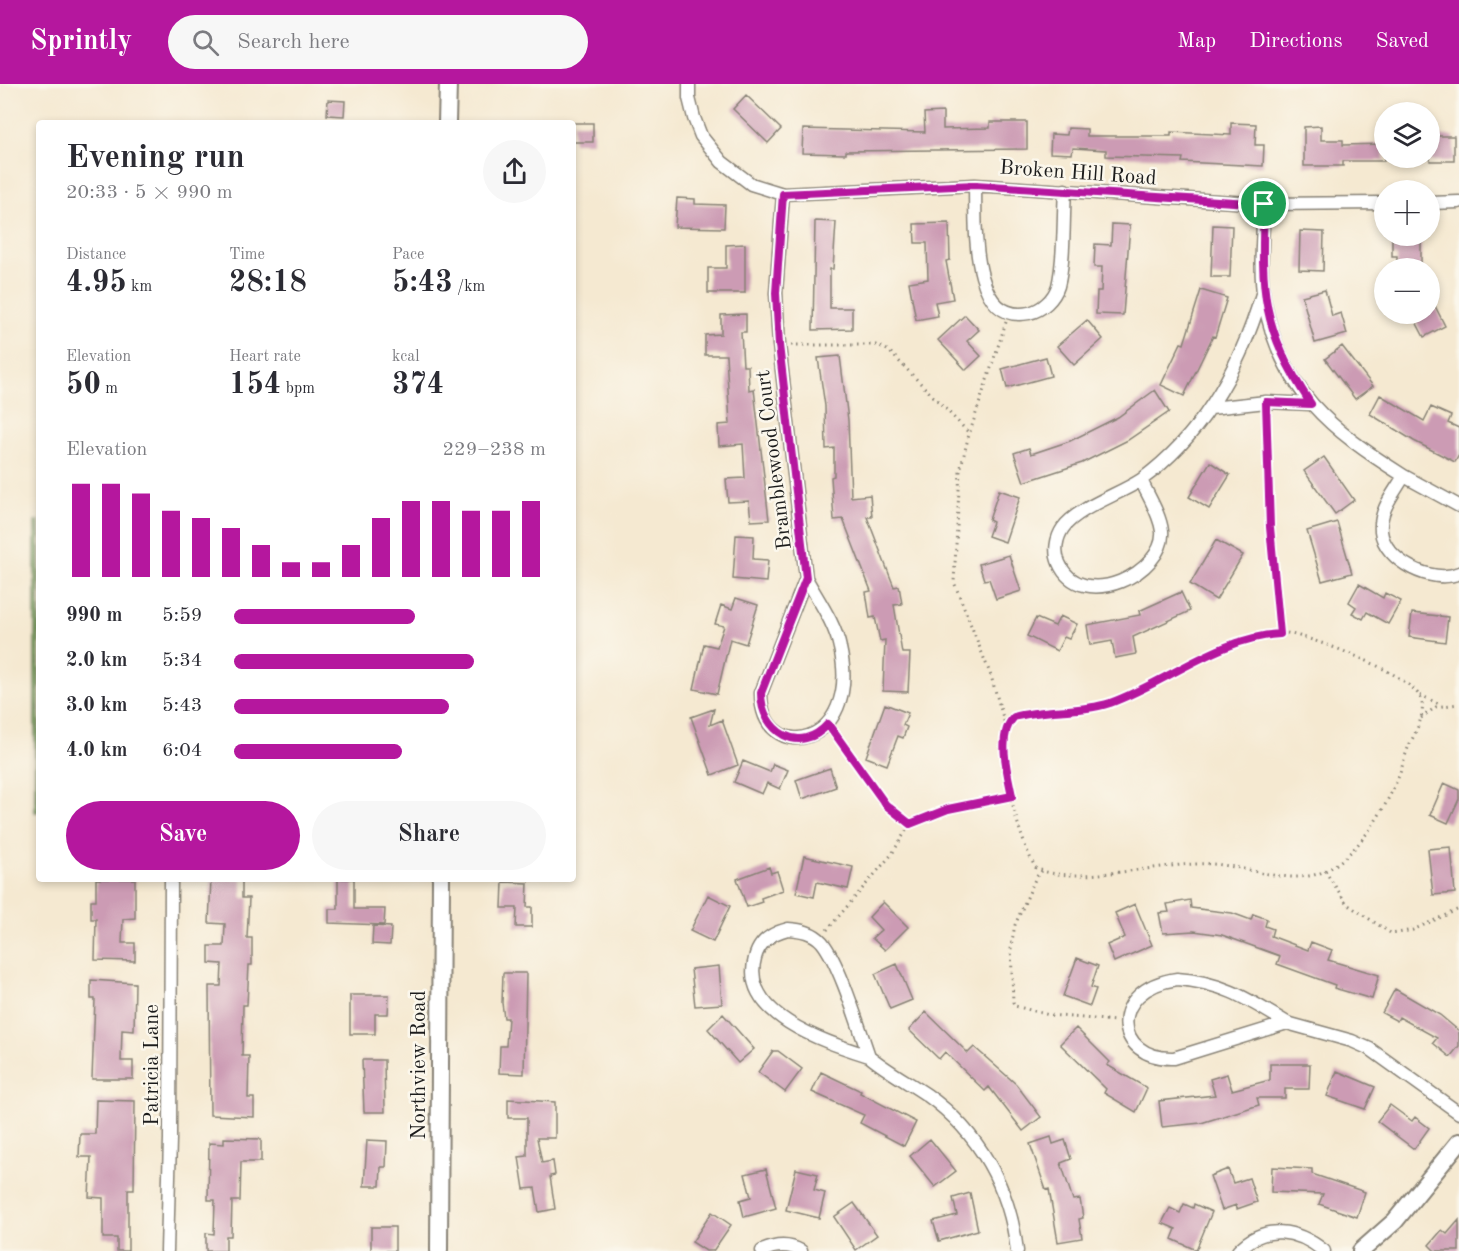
<!DOCTYPE html>
<html lang="en">
<head>
<meta charset="utf-8">
<style>
	:root { --surface:#fff; --page:#f7f7f7; --text:#2b2b33; --muted:#7c7c81; --accent:#b5179e }
	body { margin:0; font-family:"Old Standard TT",serif; background:var(--page); color:var(--text); height:100vh; display:flex; flex-direction:column; font-size:22px; white-space:nowrap }
	* { box-sizing:border-box; margin:0 }
	p { font-size:20px; color:var(--muted) }
	.icon { flex:none; width:33px; height:33px; fill:none; stroke:currentColor; stroke-width:2; stroke-linecap:round; stroke-linejoin:round }
	.map { position:relative; flex:1; overflow:hidden }
	.details { position:absolute; left:36px; top:36px; width:540px; height:762px; display:flex; flex-direction:column; background:var(--surface); border-radius:6px; box-shadow:0 3px 9px #0003 }
	.details>* { flex:none }
	.tools { position:absolute; left:1374px; top:18px; display:grid; gap:12px }
	.tools a { display:grid; place-items:center; width:66px; height:66px; border-radius:50%; background:var(--surface); box-shadow:0 3px 9px #0003; font-size:30px }
	.pin { position:absolute; display:grid; place-items:center; width:51px; height:51px; color:#fff; margin:-26px; border:3px solid #fff; border-radius:50%; box-shadow:0 2px 6px #0007 }
	.round { display:grid; place-items:center; flex:none; width:63px; height:63px; border-radius:32px; background:var(--page) }
	.summary { display:flex; align-items:center; justify-content:space-between; height:102px; padding:0 30px }
	h1 { font-size:33px; font-weight:800; line-height:45px }
	.stats { display:grid; grid-template-columns:repeat(3,1fr); gap:9px; height:102px; padding:6px 30px }
	.stats div { display:grid; align-content:center }
	.stats b { font-size:30px; font-weight:800 }
	.stats small { font-size:16px; font-weight:400 }
	.stats p { font-size:16px }
	.chart { height:168px; padding:12px 30px }
	.chart p { display:flex; justify-content:space-between }
	.chart svg { width:100%; height:108px; margin-top:6px; stroke:var(--accent); stroke-width:6 }
	.button { display:flex; gap:12px; margin-top:auto; padding:12px 30px }
	.button a { flex:1; height:69px; border-radius:36px; background:var(--accent); color:#fff; font-size:24px; font-weight:800; line-height:69px; text-align:center }
	.button a+a { background:var(--page); color:var(--text) }
	ul { padding:0 30px; list-style:none; font-size:20px }
	li { display:grid; grid-template-columns:96px 72px 1fr; align-items:center; height:45px }
	li i { height:15px; border-radius:8px; background:var(--accent) }
	header { display:flex; align-items:center; gap:36px; box-sizing:border-box; height:84px; padding:0 30px; background:var(--accent); color:#fff }
	header strong { font-size:28px }
	nav { display:flex; gap:33px; margin-inline-start:auto; font-size:21px }
	.search { width:420px; height:54px; background:var(--page); display:flex; align-items:center; gap:15px; box-sizing:border-box; padding:0 21px; border-radius:33px; color:var(--muted); font-size:22px }
	.map>svg:first-child { display:block }
	.forest { fill:#87b26a; stroke:#526743; stroke-width:1.5 }
	.building { fill:#cc9bb4 }
	.lines { fill:none; stroke-linecap:round; stroke-linejoin:round }
	.minor-casing { stroke:#888276; stroke-width:15 }
	.tertiary-casing { stroke:#888276; stroke-width:20 }
	.path { stroke:#888276; stroke-width:3; stroke-dasharray:1.5 4.5; stroke-linecap:butt }
	.minor { stroke:#fff; stroke-width:12 }
	.tertiary { stroke:#fff; stroke-width:16 }
	.route-casing { stroke:#fff; stroke-width:12 }
	.route { stroke:#b5179e; stroke-width:8 }
	.labels { text-anchor:middle; stroke-width:5; stroke-linejoin:round; paint-order:stroke }
	.street-label { font-size:21px; fill:#1c1c1c; stroke:#fbf7ec }
</style>
</head>
<body>
<header>
<strong>Sprintly</strong>
<div class="search"><svg class="icon" aria-label="search" viewBox="0 0 24 24"><circle cx="10" cy="10" r="6"/><path d="M15 15l6 6"/></svg>Search here</div>
<nav><a>Map</a><a>Directions</a><a>Saved</a></nav>
</header>
<div class="map">
<svg width="1459" height="1167" viewBox="0 0 1459 1167">
	<rect width="100%" height="100%" fill="#fbf7ec"/>
	<filter id="ink" filterUnits="userSpaceOnUse"><feTurbulence type="fractalNoise" baseFrequency=".0167" numOctaves="2"/><feDisplacementMap in="SourceGraphic" scale="12" xChannelSelector="R" yChannelSelector="G"/><feConvolveMatrix kernelMatrix="1 2 1 2 8 2 1 2 1" color-interpolation-filters="sRGB"/></filter>
	<filter id="wash" filterUnits="userSpaceOnUse"><feTurbulence type="fractalNoise" baseFrequency=".008" numOctaves="4" result="noise"/><feDisplacementMap in="SourceGraphic" scale="24" xChannelSelector="R" yChannelSelector="G"/><feGaussianBlur stdDeviation="1.35" result="paint"/><feColorMatrix in="noise" values="0 0 0 0 0 0 0 0 0 0 0 0 0 0 0 0 0 1.4 0 .05"/><feComposite in="paint" operator="in"/></filter>
	<g filter="url(#wash)">
		<rect width="100%" height="100%" fill="#f5e9d1"/>
		<path class="forest" d="M39,437V728H35V438Z"/>
		<g id="blocks">
			<path class="building" d="M746,11L781,45L768,59L733,25Z
				M328,16L345,17L344,32L327,31Z
				M943,28V45L990,44V38H1027V65L846,67V70L802,69L803,45L925,48L924,29Z
				M573,39H593V58H573Z
				M1231,39L1256,40L1255,61H1264L1263,82L1182,78L1183,74L1106,72V66L1073,64L1072,70L1050,69L1051,50L1067,51L1068,44L1087,45V52H1171V48L1231,51Z
				M1321,42V56H1343V61L1384,60V77H1343V82H1304V43Z
				M1430,52H1454V77H1430Z
				M677,114L695,115V120L725,121L724,144L675,143Z
				M815,137L836,138L833,185H830V224H852V245L813,246Z
				M949,139L950,176L946,177L953,215L935,218L938,232L916,236L909,198L928,195L927,159H915L914,140Z
				M1112,140L1130,141L1123,231L1096,230L1097,207H1101L1102,183H1094L1095,160L1111,161Z
				M1213,141L1232,142L1230,193H1211Z
				M1300,147L1324,148L1323,187L1299,186Z
				M1392,152H1421V184H1397V172H1392Z
				M745,160V209H708V184H726V161Z
				M1201,206L1227,214L1215,253L1213,252L1184,312L1161,301L1181,259L1184,260Z
				M1325,206L1332,232L1341,229L1347,250L1315,259L1302,212Z
				M1430,212L1445,242L1424,253L1412,230H1430Z
				M746,230V248H741L743,282H748L749,306L754,305L769,436L751,437L749,417L728,418L726,395L745,394L743,360L719,362L718,341L730,340L726,271H705V251L721,250V231Z
				M965,231L979,246L967,257L981,272L966,286L938,256Z
				M1087,236L1103,255L1074,281L1057,262Z
				M1342,262L1373,302L1355,315L1325,275Z
				M840,272L848,336L851,413L870,411L872,433H867L894,503L899,502L902,520L894,521L902,569H910L908,608L883,607L885,556L880,557L875,533L870,534L866,508L871,507L843,435L834,436L831,393L834,392V364L826,365L825,322L818,274Z
				M1046,273L1051,292L1007,304L1002,285Z
				M1155,306L1169,328L1128,356L1082,379L1024,398L1014,369L1029,364L1031,370L1070,357L1118,333Z
				M1380,311L1424,337L1431,323L1451,332L1448,339L1459,344V371L1455,378L1414,357L1370,330Z
				M1324,373L1354,416L1335,430L1304,387Z
				M1210,378L1230,391L1209,425L1189,413Z
				M999,406L1020,413L1005,458L988,452L993,438L989,436Z
				M1337,438L1352,489L1322,497L1307,447Z
				M736,451L754,452L753,475L768,476L766,498L733,495Z
				M1216,456L1243,471L1216,516L1190,500Z
				M1009,471L1021,507L996,515L989,495L984,496L979,480Z
				M1359,500L1383,514L1385,509L1401,517L1388,540L1367,528L1363,535L1352,529L1356,523L1349,518Z
				M1181,508L1190,527L1133,553L1136,570L1115,574L1112,557L1090,561L1087,541L1140,531L1139,527Z
				M736,514L758,521L746,560L730,555L717,610L694,605L704,560L717,563L724,542L715,540L721,521L732,525Z
				M1412,529L1448,533L1445,558L1409,553Z
				M1060,532L1077,540L1069,555L1064,553L1057,567L1027,552L1036,534L1055,542Z
				M885,620L908,629L903,641L907,643L903,654L898,652L887,681L866,673Z
				M714,625L710,641L722,636L738,681L712,691L691,633Z
				M743,677L770,688L773,680L788,686L780,705L767,699L762,710L734,698Z
				M830,684L836,703L802,715L796,696Z
				M1444,699L1459,706V715L1448,739L1430,731Z
				M1451,763L1455,809L1433,811L1428,765Z
				M804,772L853,783L848,805L817,798L814,813L796,809Z
				M769,783L771,789L777,787L783,806L761,814L762,818L747,823L737,795Z
				M96,795H135V834L123,835L122,859H135V877L95,876L96,835H91V816H96Z
				M211,795H242V814H249L247,854H252V881H249L247,921H243L242,972H249L248,1014H254V1033L210,1031L209,902H221L222,880L209,879V862H224L225,840L209,839Z
				M338,795H354V825H385L384,841L329,839V825H338Z
				M503,798L528,799L527,823H532V843H516L517,824H502Z
				M708,811L730,822L713,858L690,847Z
				M1190,816L1191,824L1232,829L1251,836L1253,830L1267,835L1265,842L1273,845L1271,852L1308,866L1311,858L1332,866L1328,876L1379,891L1372,915L1334,904L1335,901L1277,880L1280,872L1222,851L1194,847L1163,849L1159,829L1169,828L1167,820Z
				M883,818L908,843L885,866L872,854L881,846L869,833Z
				M1135,820L1152,861L1114,878L1107,861L1125,853L1115,829Z
				M373,842L391,843L390,861L372,860Z
				M1077,874L1098,882L1091,903L1096,905L1090,922L1063,912Z
				M897,880L912,916L890,925L875,890Z
				M719,882L722,920L695,922L691,885Z
				M503,889H526L524,990L499,989L500,962H506L508,934H504L502,919Z
				M91,896L135,899L134,947L122,946L121,977H133V995H92L95,915H91Z
				M1395,905L1440,931L1459,947V962L1450,973L1433,959L1437,954L1399,933L1397,937L1382,929Z
				M350,911H389L388,930H375V950H350Z
				M926,928L968,969L974,963L1016,1000L1041,1033L1023,1047L989,1003L985,1007L945,968L939,975L909,946Z
				M723,930L754,965L738,979L708,945Z
				M1076,944L1110,978L1107,981L1147,1004L1136,1028L1104,1009L1106,1005L1060,960Z
				M773,967H778L802,985L785,1008L758,988Z
				M362,976H384L385,1028H364Z
				M1270,980H1310L1309,1005H1285V1014H1257L1259,1021L1201,1039L1162,1043L1159,1017L1215,1011L1210,995L1227,990L1232,1006L1270,996Z
				M1337,987L1375,1003L1365,1025L1327,1012Z
				M821,988L861,1007L860,1009L916,1038L904,1062L860,1039L864,1031L812,1008Z
				M508,1015L555,1018V1054H537L542,1079L553,1077L555,1091L550,1092L555,1125L539,1128L535,1104L524,1105L519,1073L527,1072V1034H508Z
				M96,1016L135,1017L134,1106H128V1167H117V1154H103V1114L89,1113L91,1073H79L80,1050H95Z
				M1390,1021L1412,1037L1415,1033L1429,1044L1414,1065L1377,1037Z
				M1051,1053L1053,1060L1065,1056L1071,1075L1061,1079L1073,1116L1080,1115L1083,1134L1079,1135L1082,1154L1058,1158L1049,1105L1046,1106L1030,1060Z
				M224,1054L261,1055V1078H241L240,1117H232L231,1152H226V1167H206V1149L214,1150L215,1116H208L209,1059L224,1060Z
				M930,1055L956,1087L935,1103L910,1072Z
				M367,1056L387,1057L386,1083H381L380,1102H364Z
				M1272,1083L1312,1085V1090L1365,1108L1357,1133L1319,1120L1323,1110L1271,1108Z
				M766,1085L776,1124L744,1133L740,1116L751,1113L745,1090Z
				M796,1085L818,1090L814,1106L825,1109L819,1134L786,1126Z
				M1228,1085L1233,1099L1249,1094L1257,1118L1237,1125L1236,1121L1222,1126L1210,1092Z
				M970,1109L978,1146L939,1157L933,1137L957,1131L953,1114Z
				M854,1119L877,1151L856,1166L834,1133Z
				M1184,1120L1193,1124L1194,1120L1212,1128L1196,1166L1172,1155L1176,1145L1162,1139L1170,1124L1180,1129Z
				M712,1128L731,1141L713,1167H706L692,1158Z
				M1459,1136V1167H1435L1429,1161L1442,1146L1447,1150Z
				M371,1143H395V1167H371Z"/>
		</g>
	</g>
	<g filter="url(#ink)">
		<use href="#blocks" fill-opacity="0" stroke="#888276" stroke-width="1.5"/>
		<g class="lines">
			<g class="minor-casing">
				<path id="minor" d="M689,0V14L694,34L701,52L722,78L751,100L783,110L975,101L1264,120L1384,119
					M975,101C976,138 969,241 1029,229C1042,226 1054,215 1058,202C1065,174 1063,135 1065,106
					M783,110L776,209L779,261L806,494
					M1430,119L1459,118
					M1264,120C1263,151 1259,185 1264,216C1280,306 1331,346 1404,392
					M1211,324L1266,318L1311,320
					M1141,396C1148,412 1160,430 1162,447C1166,488 1081,530 1059,479C1054,468 1056,454 1063,444C1077,424 1120,410 1141,396Z
					M1141,396C1204,350 1240,284 1262,210
					M1459,422L1404,392C1394,409 1379,426 1381,447C1384,477 1433,501 1459,489
					M806,494C818,516 835,539 840,564C863,663 761,684 761,609Z
					M788,845C801,846 813,848 822,858C840,880 859,944 869,972C829,959 739,932 755,874C759,857 772,849 788,845Z
					M1177,895C1223,898 1249,916 1287,939L1174,974C1113,976 1107,905 1177,895Z
					M1287,939L1352,957L1370,965L1459,1029
					M869,972C887,987 908,998 927,1011C979,1048 1010,1104 1017,1167
					M167,1167L170,1055L171,795
					M762,1167C775,1161 789,1160 801,1167
					M1238,1167C1264,1139 1297,1145 1324,1167"/>
			</g>
			<g class="tertiary-casing">
				<path id="tertiary" d="M447,39L448,0
					M439,1167L441,795
					M1361,1167L1395,1137L1459,1058"/>
			</g>
			<path class="path" d="M1006,238L968,354L960,387L954,498L991,592L1006,644
				M791,261H878L889,267L969,349
				M1267,330L1270,443L1280,550
				M1287,549C1316,555 1406,587 1420,613C1428,629 1414,650 1408,664C1404,674 1402,685 1398,694C1384,727 1359,769 1327,786C1292,804 1249,782 1212,780C1167,777 1072,803 1036,784C1019,759 991,656 1014,633L1081,626L1109,619L1207,571L1263,551Z
				M1420,611L1441,621
				M1421,634L1436,623L1459,620
				M835,650L886,721L910,740
				M1042,787L1036,793L1015,841L1011,862L1013,918L1015,922L1049,931L1116,937
				M1325,787L1347,820L1392,850L1413,846L1459,825
				M827,846L892,770L910,740L948,725L1012,713"/>
			<use href="#minor" class="minor"/>
			<use href="#tertiary" class="tertiary"/>
		</g>
	</g>
	<g class="lines" filter="url(#ink)">
		<g class="route-casing">
			<path id="route" d="M975,101L1264,120C1261,209 1261,243 1311,320L1266,318L1270,443L1280,550C1217,554 1168,598 1110,619C1079,629 1045,624 1014,633C996,651 1008,690 1012,712L948,725L910,740L886,721L828,640C800,672 761,648 761,609L806,494L779,261L776,209L783,110Z"/>
		</g>
		<use href="#route" class="route"/>
	</g>
	<g class="labels">
		<g class="street-label">
			<text transform="translate(1078 88) rotate(4)" y="7">Broken Hill Road</text>
			<text transform="translate(773 376) rotate(-97)" y="7">Bramblewood Court</text>
			<text transform="translate(151 981) rotate(-90)" y="7">Patricia Lane</text>
			<text transform="translate(418 981) rotate(-90)" y="7">Northview Road</text>
		</g>
	</g>
</svg>
<div class="tools">
<a><svg class="icon" aria-label="layers" viewBox="0 0 24 24"><path d="M12 4l9 5-9 5-9-5zM3 14l9 5 9-5"/></svg></a>
<a>+</a>
<a>−</a>
</div>
<div class="pin" style="left:1264px;top:120px;background:#1e9e55"><svg class="icon" aria-label="arrive" viewBox="0 0 24 24"><path d="M6 21V4h12l-3 4 3 4H6"/></svg></div>
<section class="details">
<div class="summary"><div><h1>Evening run</h1><p>20:33 · 5 × 990 m</p></div><a class="round"><svg class="icon" aria-label="share" viewBox="0 0 24 24"><path d="M12 15V3M7 8l5-5 5 5M5 13v7h14v-7"/></svg></a></div>
<div class="stats">
<div><p>Distance</p><b>4.95<small> km</small></b></div>
<div><p>Time</p><b>28:18</b></div>
<div><p>Pace</p><b>5:43<small> /km</small></b></div>
</div>
<div class="stats">
<div><p>Elevation</p><b>50<small> m</small></b></div>
<div><p>Heart rate</p><b>154<small> bpm</small></b></div>
<div><p>kcal</p><b>374</b></div>
</div>
<div class="chart"><p><span>Elevation</span>229–238 m</p>
<svg viewBox="0 0 160 44" preserveAspectRatio="none"><path d="M5 44V6M15 44V6M25 44V10M35 44V17M45 44V20M55 44V24M65 44V31M75 44V38M85 44V38M95 44V31M105 44V20M115 44V13M125 44V13M135 44V17M145 44V17M155 44V13"/></svg>
</div>
<ul>
<li><b>990 m</b>5:59<i style="width:58%"></i></li>
<li><b>2.0 km</b>5:34<i style="width:77%"></i></li>
<li><b>3.0 km</b>5:43<i style="width:69%"></i></li>
<li><b>4.0 km</b>6:04<i style="width:54%"></i></li>
</ul>
<div class="button"><a>Save</a><a>Share</a></div>
</section>
</div>
</body>
</html>
